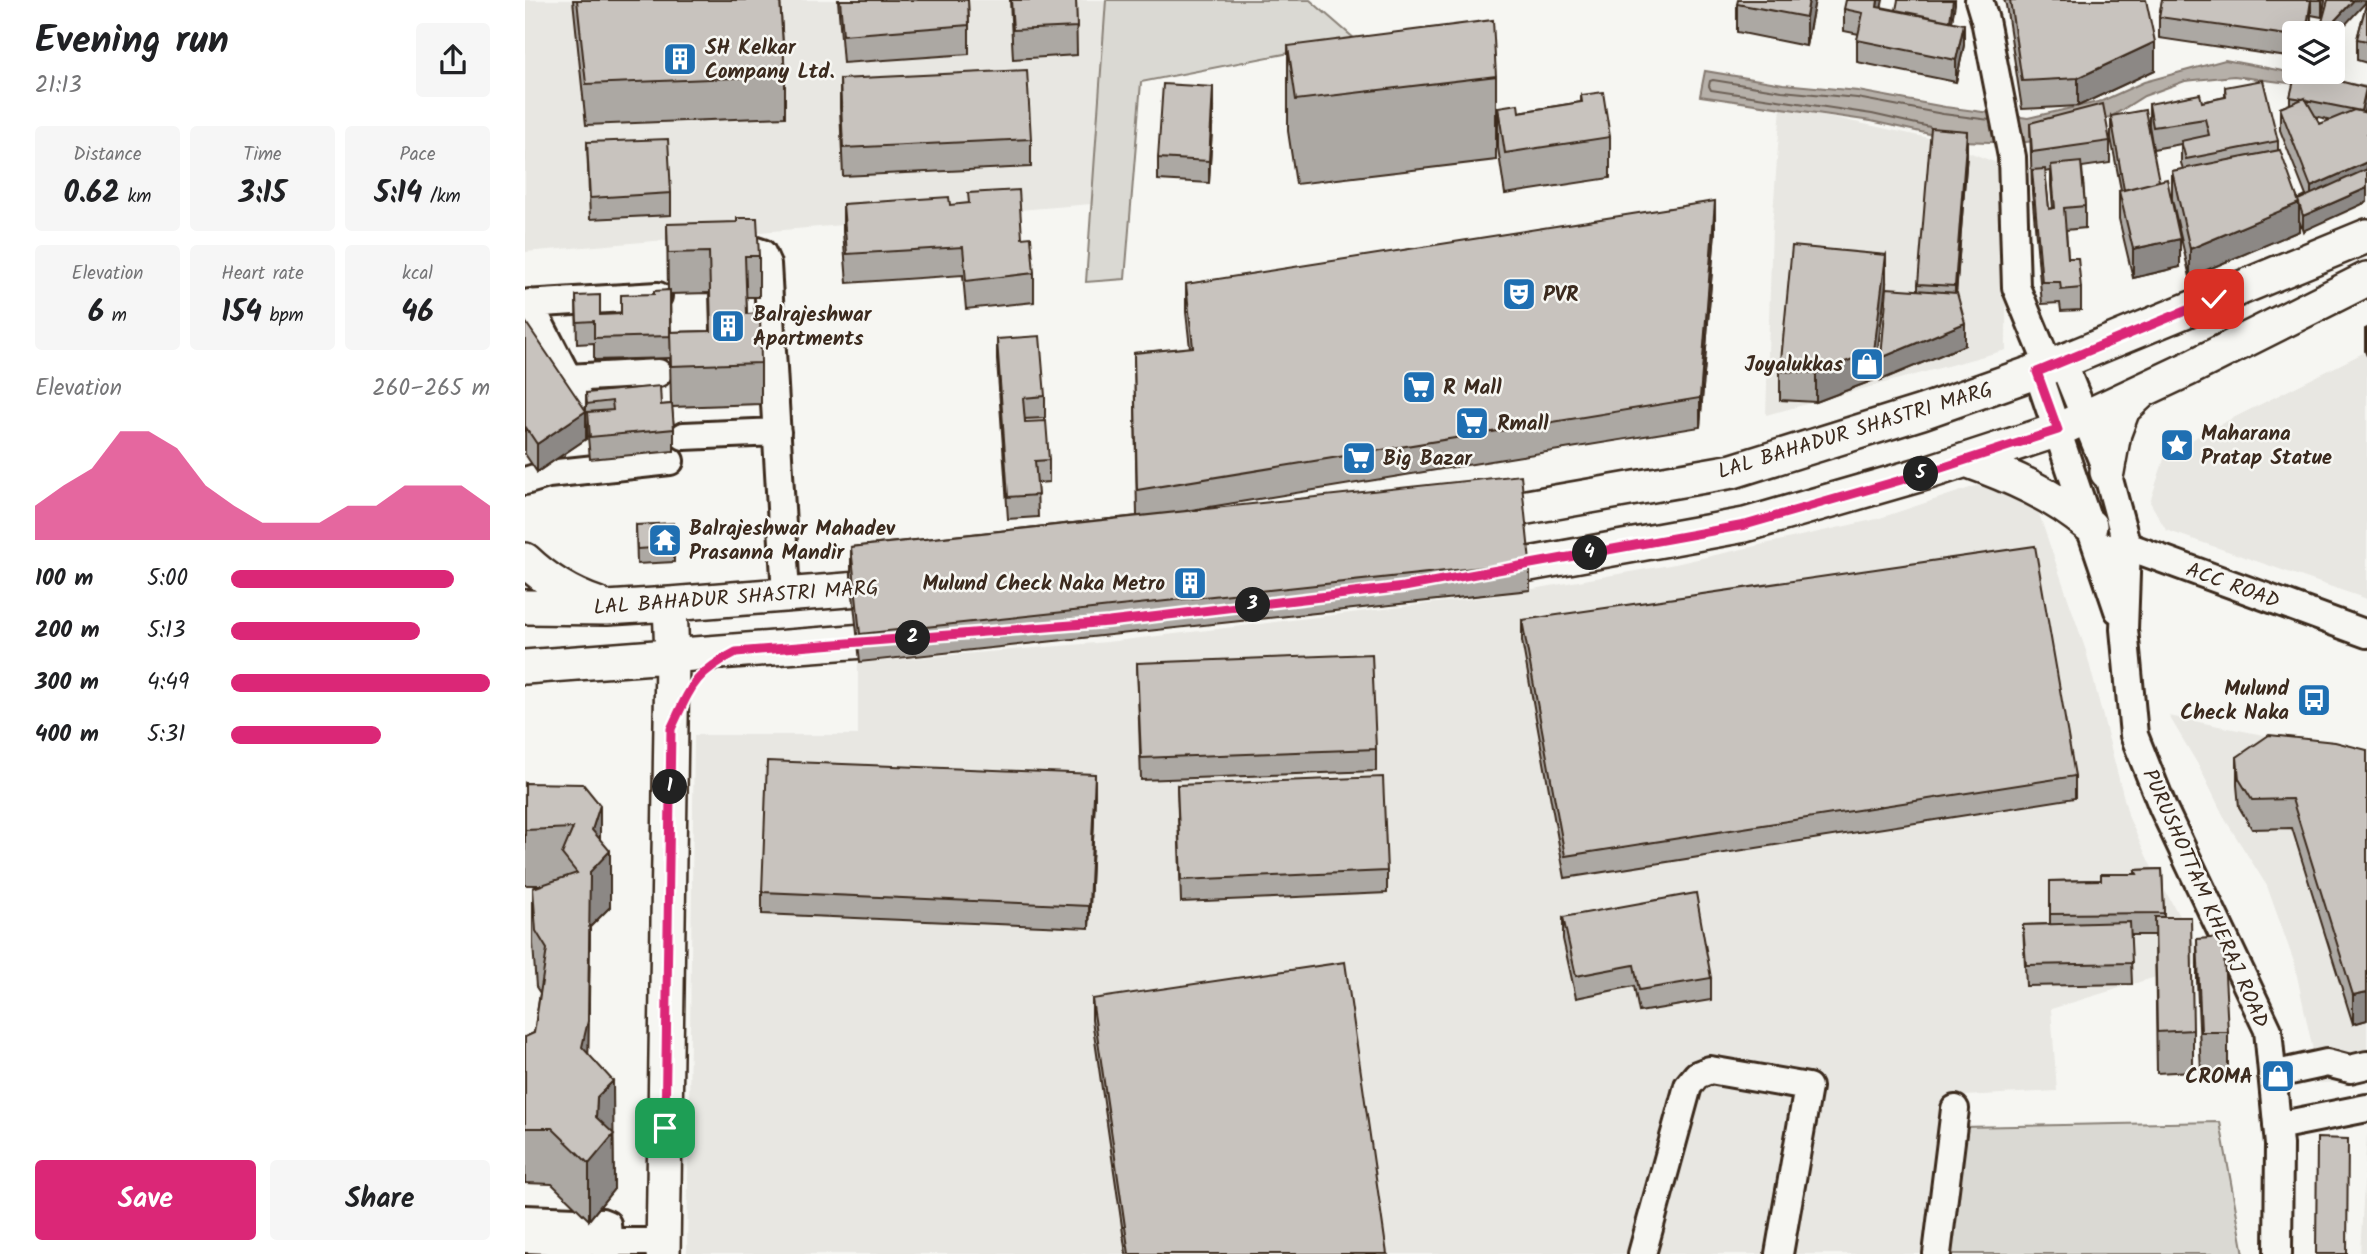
<!DOCTYPE html>
<html lang="en">
<head>
<meta charset="utf-8">
<style>
	:root { --surface:#fff; --page:#f6f6f6; --text:#202124; --muted:#757577; --accent:#db2777 }
	body { margin:0; font-family:Kalam,sans-serif; background:var(--page); color:var(--text); height:100vh; display:flex; flex-direction:column; font-size:26px; white-space:nowrap }
	* { box-sizing:border-box; margin:0 }
	p { font-size:23px; color:var(--muted) }
	.icon { flex:none; width:38px; height:38px; fill:none; stroke:currentColor; stroke-width:2; stroke-linecap:round; stroke-linejoin:round }
	.map { position:relative; flex:1; overflow:hidden }
	.panel { display:flex; flex-direction:column; background:var(--surface); width:525px }
	.panel>* { flex:none }
	.fabs { position:absolute; left:1757px; top:21px; display:grid; gap:14px }
	.fabs a { display:grid; place-items:center; width:63px; height:63px; border-radius:7px; background:var(--surface); box-shadow:0 7px 28px #0002; font-size:35px }
	.pin { position:absolute; display:grid; place-items:center; width:60px; height:60px; color:#fff; margin:-30px; border-radius:14px; box-shadow:0 4px 10px #0006 }
	.km { position:absolute; width:35px; height:35px; margin:-18px; border-radius:50%; background:#222; color:#fff; font-size:19px; line-height:35px; text-align:center }
	.round { display:grid; place-items:center; flex:none; width:74px; height:74px; border-radius:7px; background:var(--page) }
	.overview { display:flex; align-items:center; justify-content:space-between; height:119px; padding:0 35px }
	h1 { font-size:38px; font-weight:600; line-height:52px }
	.figures { display:grid; grid-template-columns:repeat(3,1fr); gap:10px; height:119px; padding:7px 35px }
	.figures div { display:grid; align-content:center; border-radius:7px; background:var(--page); text-align:center }
	.figures b { font-size:30px; font-weight:600 }
	.figures small { font-size:19px; font-weight:400 }
	.figures p { font-size:19px }
	.chart { height:196px; padding:14px 35px }
	.chart p { display:flex; justify-content:space-between }
	.chart svg { width:100%; height:126px; margin-top:7px; fill:var(--accent); opacity:.7 }
	.cta { display:flex; gap:14px; margin-top:auto; padding:14px 35px }
	.cta a { flex:1; height:80px; border-radius:7px; background:var(--accent); color:#fff; font-size:28px; font-weight:600; line-height:80px; text-align:center }
	.cta a+a { background:var(--page); color:var(--text) }
	ul { padding:0 35px; list-style:none; font-size:23px }
	li { display:grid; grid-template-columns:112px 84px 1fr; align-items:center; height:52px }
	li i { height:18px; border-radius:9px; background:var(--accent) }
	main { display:flex; flex:1; min-height:0 }
	.map>svg:first-child { display:block }
	.built { fill:#e8e7e2 }
	.green { fill:#dad9d3; stroke:#8a8278; stroke-width:2 }
	.water { fill:#b6b0a9; stroke:#857a71; stroke-width:2 }
	.lines { fill:none; stroke-linecap:round; stroke-linejoin:round }
	.shore { stroke:#6c6056; stroke-width:2 }
	.minor-casing { stroke:#3b2a1e; stroke-width:32 }
	.major-casing { stroke:#3b2a1e; stroke-width:38 }
	.minor { stroke:#f6f6f2; stroke-width:26 }
	.major { stroke:#f6f6f2; stroke-width:33 }
	.wall { fill:#aca8a3; stroke:#3b2a1e; stroke-width:2; fill-rule:evenodd }
	.shaded-wall { fill:#8c8885; stroke:#3b2a1e; stroke-width:2 }
	.building { fill:#c8c3be; stroke:#3b2a1e; stroke-width:2 }
	.route-casing { stroke:#fff; stroke-width:14 }
	.route { stroke:#db2777; stroke-width:9 }
	.labels { text-anchor:middle; stroke-width:5; stroke-linejoin:round; paint-order:stroke }
	.poi-label { font-size:21px; font-weight:bold; fill:#3b2a1e; stroke:#f6f6f2; text-anchor:start }
	.street-label { font-size:21px; fill:#3b2a1e; stroke:#f6f6f2 }
</style>
</head>
<body>
<main>
<section class="panel">
<div class="overview"><div><h1>Evening run</h1><p>21:13</p></div><a class="round"><svg class="icon" aria-label="share" viewBox="0 0 24 24"><path d="M12 15V3M7 8l5-5 5 5M5 13v7h14v-7"/></svg></a></div>
<div class="figures">
<div><p>Distance</p><b>0.62<small> km</small></b></div>
<div><p>Time</p><b>3:15</b></div>
<div><p>Pace</p><b>5:14<small> /km</small></b></div>
</div>
<div class="figures">
<div><p>Elevation</p><b>6<small> m</small></b></div>
<div><p>Heart rate</p><b>154<small> bpm</small></b></div>
<div><p>kcal</p><b>46</b></div>
</div>
<div class="chart"><p><span>Elevation</span>260–265 m</p>
<svg viewBox="0 0 160 44" preserveAspectRatio="none"><path d="M0 44V32L10 25L20 19L30 6L40 6L50 12L60 25L70 32L80 38L90 38L100 38L110 32L120 32L130 25L140 25L150 25L160 32V44z"/></svg>
</div>
<ul>
<li><b>100 m</b>5:00<i style="width:86%"></i></li>
<li><b>200 m</b>5:13<i style="width:73%"></i></li>
<li><b>300 m</b>4:49<i style="width:100%"></i></li>
<li><b>400 m</b>5:31<i style="width:58%"></i></li>
</ul>
<div class="cta"><a>Save</a><a>Share</a></div>
</section>
<div class="map">
<svg width="1842" height="1254" viewBox="0 0 1842 1254">
	<rect width="100%" height="100%" fill="#f6f6f2"/>
	<filter id="ink" filterUnits="userSpaceOnUse"><feTurbulence type="fractalNoise" baseFrequency=".0143" numOctaves="2"/><feDisplacementMap in="SourceGraphic" scale="14" xChannelSelector="R" yChannelSelector="G"/><feConvolveMatrix kernelMatrix="1 2 1 2 8 2 1 2 1" color-interpolation-filters="sRGB"/></filter>
	<g filter="url(#ink)">
		<path class="built" d="M0,0H581L566,204L0,252Z
			M1256,106L1413,140L1482,167L1481,350L1241,415L1247,227Z
			M1842,351V599L1641,530L1625,502L1639,459L1676,434Z
			M1475,478L1511,505L1561,651L1604,818L1625,864L1680,962L1526,1009L1532,1091L1421,1097L1402,1254H162L169,735H333V663L582,642L969,596L1150,564L1352,519Z
			M1644,716L1753,738L1842,761V1081L1795,1083L1769,962L1742,886L1701,821L1675,768Z
			M1842,1133V1254H1835Z"/>
		<path class="green" d="M581,0H785L831,40L616,82L600,279L561,282Z
			M1695,1122L1719,1254H1426L1437,1127Z"/>
		<path class="water" d="M1700,60L1842,87V98L1771,84L1709,76L1660,81L1619,96L1587,116L1525,139L1493,143L1436,141L1346,121L1175,96L1180,71L1258,84L1333,91L1420,107L1503,118L1577,101L1619,82Z"/>
		<g class="lines">
			<path class="shore" d="M1405,127L1347,114L1186,90L1184,86L1185,81L1188,80L1257,91L1332,98L1418,114L1465,120"/>
			<g class="minor-casing">
				<path id="minor" d="M1454,0L1460,20L1487,157L1491,287L1524,367
					M199,251L228,250L237,253L242,264L261,595
					M4,303L57,405
					M0,304L133,296
					M1537,361L1582,472L1602,546L1599,629L1609,735L1638,808L1743,1030L1754,1145L1753,1254
					M1512,371L1593,610
					M43,378L133,373
					M159,436L252,432
					M0,481L23,474L145,461
					M1572,547L1602,546L1842,634
					M1747,1075L1802,1063L1825,1069L1842,1065
					M1752,1126L1842,1108
					M0,1219L77,1222L82,1224L84,1249
					M0,1239L70,1242
					M90,1242H138
					M1117,1254L1163,1086L1172,1075L1185,1070L1283,1087L1254,1254
					M1412,1254L1430,1109"/>
			</g>
			<g class="major-casing">
				<path id="major" d="M1441,460C1486,476 1529,495 1565,526
					M1582,472L1589,433L1598,409L1616,392
					M956,515L1208,471L1397,412L1524,367L1842,236
					M0,560C21,580 45,595 72,604
					M960,572L1220,525L1404,472L1533,430L1663,369L1842,279
					M0,607L82,608L145,604L372,586
					M0,667L378,638
					M138,1254L147,657L145,604"/>
			</g>
			<use href="#minor" class="minor"/>
			<use href="#major" class="major"/>
		</g>
		<path class="wall" d="M48,0H255L260,76V117L61,125Z
			M313,0H443L444,25V54L318,63Z
			M485,0H551L552,55L488,59Z
			M1290,0L1281,46L1212,32V4Z
			M1430,0L1427,21L1439,45L1431,82L1332,62V40L1334,34L1319,31V9L1356,7L1371,10Z
			M1479,0H1621L1630,70L1553,106L1497,109L1481,5Z
			M1637,0H1800L1797,17L1786,15V22L1769,33V58L1634,38V17Z
			M1842,1V63L1832,60V39Z
			M763,46L971,76V160L771,184L763,131Z
			M315,79L506,139V167L318,176L315,108Z
			M1700,87L1753,141V151L1773,200L1781,196L1755,130V108L1765,104V97L1841,103L1839,112L1778,231L1774,220V231L1665,277L1647,199V171L1658,169L1656,163V144L1628,149L1624,125V104L1677,102L1700,97ZM1790,116L1806,120L1795,124Z
			M1056,95L1085,137V178L980,194L973,148V107L994,112L1056,102Z
			M688,109L684,183L633,180V158Z
			M1586,116L1634,181L1655,267L1608,278L1594,219V191L1596,190L1586,138Z
			M1505,123L1585,141V163L1557,167L1560,206V228L1541,230L1543,258L1556,288V310L1536,311L1535,303L1517,304L1507,192ZM1526,171V186L1528,208L1524,209L1520,172Z
			M62,142L146,193V215L65,219Z
			M1442,153L1431,293L1440,345L1356,380L1393,291V284Z
			M318,204L425,205L497,238L509,273V302L441,309L438,275L322,283L318,232Z
			M142,224L234,256V297H221L222,314L236,363V404L147,407L149,429V451L65,459L61,414V393L136,405L146,404L145,358L69,360V343L52,344L51,296L75,315L96,314L129,294L143,290ZM184,293L185,331L146,332L145,294Z
			M1190,230L1175,427L660,511L1005,562V590L335,662L326,576V547L612,516L609,353L665,348L661,312V284Z
			M1361,284L1349,380L1291,402L1255,400V371Z
			M0,321L61,439L12,472L0,454Z
			M1842,328V356L1840,351V329Z
			M472,339L520,396V418L499,419L500,422L524,460V482L512,483L513,517L483,519L472,360Z
			M111,525L149,547V562L112,564Z
			M997,620L1550,776V798L1040,878L997,641Z
			M612,663L851,749V771L616,780Z
			M1842,750V1020L1828,1024L1767,828L1727,829L1714,807L1712,785V757Z
			M0,783L75,840L85,907L65,927L63,1054L88,1133L89,1189L64,1220L27,1184L0,1183V1037L9,1033L15,993L11,987L8,944V888L16,885H0Z
			M652,785L862,871V893L656,902Z
			M570,796L564,928L237,914V892Z
			M1637,869L1639,917L1668,1030V1071L1632,1073L1630,935H1605L1607,984L1501,986L1498,925L1525,924V881L1576,880L1610,874V870Z
			M1038,917L1186,978V1000L1114,1012L1109,986L1051,998L1038,939Z
			M1672,939L1703,1032V1073H1676L1672,980Z
			M567,999L862,1254H601L567,1020Z"/>
		<path class="shaded-wall" d="M1284,0H1290L1281,46V17Z
			M1353,0H1358L1352,28V7Z
			M1428,0H1430V4L1424,39V24Z
			M1786,0V22L1784,33H1781Z
			M1797,0H1800L1797,17Z
			M1829,0L1842,1L1808,38V33H1798Z
			M1439,24V45L1431,82V60Z
			M1630,42V70L1553,106V78Z
			M688,87V109L684,183V161Z
			M1841,88V103L1836,126V111Z
			M1442,131V153L1430,308V286Z
			M1842,162V184L1786,209V187Z
			M1842,188V202L1778,231V216Z
			M1190,201V230L1175,427V398Z
			M1774,203V231L1665,277V249Z
			M1655,239V267L1608,278V249Z
			M1361,255V284L1349,380L1291,402V373Z
			M1440,323V345L1356,380V358Z
			M61,411V439L12,472V444Z
			M570,774V796L564,928V906Z
			M75,805V861L85,851V907L65,927L63,1077L57,1047L67,830Z
			M1842,992V1020L1828,1024V995Z
			M88,1081L89,1189L64,1220V1164L71,1117L72,1097Z"/>
		<path class="building" d="M52,0H255L260,76L61,84Z
			M315,0H443L444,25L318,35Z
			M486,0H551L552,27L488,30Z
			M1213,0H1284L1281,17L1212,4Z
			M1321,0H1353L1352,7L1439,24L1431,60L1332,40L1338,13L1319,9Z
			M1373,0H1428L1425,21L1371,10Z
			M1485,0H1621L1630,42L1553,78L1497,81Z
			M1637,0H1786L1781,33H1769V36L1634,17Z
			M1803,0H1829L1798,33H1794Z
			M1842,1V41L1832,39Z
			M968,20L971,76L771,100L763,46Z
			M502,70L506,139L318,148L315,79Z
			M1771,72H1780L1841,88L1836,111L1781,100L1780,98L1778,99L1765,97Z
			M1738,80L1753,141L1661,159L1656,141L1684,135L1680,119L1628,127L1624,104L1675,94L1677,102L1701,97L1700,87Z
			M638,84L688,87L684,161L633,158Z
			M1078,92L1085,137L980,153L973,107L993,104L994,112L1057,102L1056,95Z
			M1780,98L1795,124L1829,110L1842,113V162L1786,187L1755,108Z
			M1578,104L1585,141L1507,152L1505,123Z
			M1620,110L1634,181L1599,190L1586,116Z
			M1406,128L1442,131L1430,286L1393,284Z
			M143,139L146,193L65,198L62,142Z
			M1755,150L1774,203L1665,249L1647,171Z
			M1556,162L1560,206L1539,208L1543,258H1553L1556,288L1536,290L1535,282H1517L1507,170L1520,169L1524,209L1530,208L1526,165Z
			M1842,169V188L1778,216L1773,200Z
			M1642,179L1655,239L1608,249L1594,191Z
			M494,190L497,238L506,237L509,273L441,281L438,247L322,254L318,204L424,197L425,205L444,203L443,193Z
			M1190,201L1175,398L612,490L609,353L668,347L661,284Z
			M212,218H232L234,256H220L222,314L235,313L236,363L146,366L145,332L186,331L184,252L143,253L142,224L212,222Z
			M1267,246L1361,255L1349,351L1291,373L1255,371Z
			M1362,288L1432,293L1440,323L1356,358Z
			M145,290V336L69,338V321L52,322L51,296L75,295V315L96,314V295L129,294V291Z
			M0,321L61,411L12,444L0,426Z
			M515,336L520,396L498,398L500,422L521,421L524,460L510,461L513,495L483,497L472,339Z
			M135,386L136,405L147,404L149,429L65,437L63,412L88,410L87,401L62,404L61,393Z
			M996,475L1005,562L335,634L326,547Z
			M148,523L149,547L112,549L111,525Z
			M1510,546L1550,776L1040,856L997,620Z
			M847,654L851,749L616,758L612,663Z
			M1744,735L1810,742L1842,750V992L1828,995L1767,799L1727,800L1714,779L1712,757Z
			M242,761L570,774L564,906L237,892Z
			M858,777L862,871L656,880L652,785Z
			M0,783L58,784L75,805L67,830L85,851L65,872L63,1021L57,1047L88,1081L72,1097L71,1117L89,1134L64,1164L27,1128H0V1037L9,1033L22,949L11,931L8,888L52,873L37,854L48,828L0,830Z
			M1637,869L1639,913L1525,914V881L1576,880V874H1612L1610,870Z
			M1171,893L1186,978L1114,990L1109,965L1051,976L1038,917Z
			M1630,917H1666L1668,1030L1632,1032Z
			M1605,922L1607,963L1501,965L1498,925Z
			M1698,937L1703,1032H1676L1672,939Z
			M820,962L862,1254H604L567,999Z
			M1792,1138L1823,1139L1822,1254H1791Z"/>
	</g>
	<g class="lines" filter="url(#ink)">
		<g class="route-casing">
			<path id="route" d="M140,1128L146,729C166,687 168,674 211,652L584,622L879,587L1220,525L1404,472L1533,430L1512,372L1689,299"/>
		</g>
		<use href="#route" class="route"/>
	</g>
	<defs>
		<g id="building-square" transform="scale(1.75)"><rect x="-9" y="-9" width="18" height="18" rx="4" fill="#1f6fb2" stroke="#f6f6f2"/><path d="M-4-6H4V6H1V3H-1V6H-4ZM-2.5-4.3h1.7v1.8h-1.7ZM.8-4.3h1.7v1.8H.8ZM-2.5-1h1.7V.8h-1.7ZM.8-1h1.7V.8H.8Z" fill="#fff"/></g>
		<g id="theatre-square" transform="scale(1.75)"><rect x="-9" y="-9" width="18" height="18" rx="4" fill="#1f6fb2" stroke="#f6f6f2"/><path d="M-5-5.5Q0-4 5-5.5V0Q5 5 0 6Q-5 5-5 0ZM-3.3-2.5H-1v1.5H-3.3ZM1-2.5H3.3v1.5H1ZM-2.8 1Q0 5.5 2.8 1Z" fill="#fff"/></g>
		<g id="shop-square" transform="scale(1.75)"><rect x="-9" y="-9" width="18" height="18" rx="4" fill="#1f6fb2" stroke="#f6f6f2"/><path d="M-5-2.5h2.3a2.7 3.5 0 0 1 5.4 0H5L5.5 6h-11ZM-1.5-2.5h3a1.5 2.3 0 0 0-3 0Z" fill="#fff"/></g>
		<g id="supermarket-square" transform="scale(1.75)"><rect x="-9" y="-9" width="18" height="18" rx="4" fill="#1f6fb2" stroke="#f6f6f2"/><path d="M-6-5.5h2.5l.6 2H6L4.5 2H-2.5L-4.4-4H-6ZM-1.5 3.2a1.3 1.3 0 1 0 .1 0ZM3 3.2a1.3 1.3 0 1 0 .1 0Z" fill="#fff"/></g>
		<g id="sight-square" transform="scale(1.75)"><rect x="-9" y="-9" width="18" height="18" rx="4" fill="#1f6fb2" stroke="#f6f6f2"/><path d="M0-6L1.8-2.2L6-1.7L2.9 1.2L3.7 5.4L0 3.3L-3.7 5.4L-2.9 1.2L-6-1.7L-1.8-2.2Z" fill="#fff"/></g>
		<g id="temple-square" transform="scale(1.75)"><rect x="-9" y="-9" width="18" height="18" rx="4" fill="#1f6fb2" stroke="#f6f6f2"/><path d="M0-6L5-2H3V0L6.5 2.5H4V6H1.5V3h-3V6H-4V2.5H-6.5L-3 0V-2H-5Z" fill="#fff"/></g>
		<g id="bus-square" transform="scale(1.75)"><rect x="-9" y="-9" width="18" height="18" rx="4" fill="#1f6fb2" stroke="#f6f6f2"/><path d="M-5-6H5V4H4V6H2V4H-2V6H-4V4H-5ZM-3.5-4V0h7V-4ZM-3.5 1.2v1.5H-2V1.2ZM2 1.2v1.5H3.5V1.2Z" fill="#fff"/></g>
	</defs>
	<g fill-rule="evenodd">
		<use href="#building-square" x="155" y="59"/>
		<use href="#theatre-square" x="994" y="294"/>
		<use href="#building-square" x="203" y="326"/>
		<use href="#shop-square" x="1342" y="364"/>
		<use href="#supermarket-square" x="894" y="387"/>
		<use href="#supermarket-square" x="947" y="423"/>
		<use href="#sight-square" x="1652" y="445"/>
		<use href="#supermarket-square" x="834" y="458"/>
		<use href="#temple-square" x="140" y="540"/>
		<use href="#building-square" x="665" y="583"/>
		<use href="#bus-square" x="1789" y="700"/>
		<use href="#shop-square" x="1753" y="1076"/>
	</g>
	<g class="labels">
		<g class="poi-label">
			<text x="180" y="54">SH Kelkar<tspan x="180" dy="24">Company Ltd.</tspan></text>
			<text x="1018" y="301">PVR</text>
			<text x="228" y="321">Balrajeshwar<tspan x="228" dy="24">Apartments</tspan></text>
			<text x="1318" y="371" text-anchor="end">Joyalukkas</text>
			<text x="918" y="394">R Mall</text>
			<text x="972" y="430">Rmall</text>
			<text x="1676" y="440">Maharana<tspan x="1676" dy="24">Pratap Statue</tspan></text>
			<text x="858" y="465">Big Bazar</text>
			<text x="164" y="535">Balrajeshwar Mahadev<tspan x="164" dy="24">Prasanna Mandir</tspan></text>
			<text x="640" y="590" text-anchor="end">Mulund Check Naka Metro</text>
			<text x="1764" y="695" text-anchor="end">Mulund<tspan x="1764" dy="24">Check Naka</tspan></text>
			<text x="1728" y="1083" text-anchor="end">CROMA</text>
		</g>
		<g class="street-label">
			<text transform="translate(1330 430) rotate(-17)" y="7">LAL BAHADUR SHASTRI MARG</text>
			<text transform="translate(1708 585) rotate(20)" y="7">ACC ROAD</text>
			<text transform="translate(211 597) rotate(-4)" y="7">LAL BAHADUR SHASTRI MARG</text>
			<text transform="translate(1681 898) rotate(66)" y="7">PURUSHOTTAM KHERAJ ROAD</text>
		</g>
	</g>
</svg>
<div class="fabs">
<a><svg class="icon" aria-label="layers" viewBox="0 0 24 24"><path d="M12 4l9 5-9 5-9-5zM3 14l9 5 9-5"/></svg></a>
</div>
<div class="pin" style="left:140px;top:1128px;background:#1e9e55"><svg class="icon" aria-label="arrive" viewBox="0 0 24 24"><path d="M6 21V4h12l-3 4 3 4H6"/></svg></div>
<div class="pin" style="left:1689px;top:299px;background:#d93025"><svg class="icon" aria-label="check" viewBox="0 0 24 24"><path d="M5 12l5 5 9-10"/></svg></div>
<b class="km" style="left:145px;top:787px">1</b>
<b class="km" style="left:388px;top:638px">2</b>
<b class="km" style="left:728px;top:605px">3</b>
<b class="km" style="left:1065px;top:553px">4</b>
<b class="km" style="left:1396px;top:474px">5</b>
</div>
</main>
</body>
</html>
